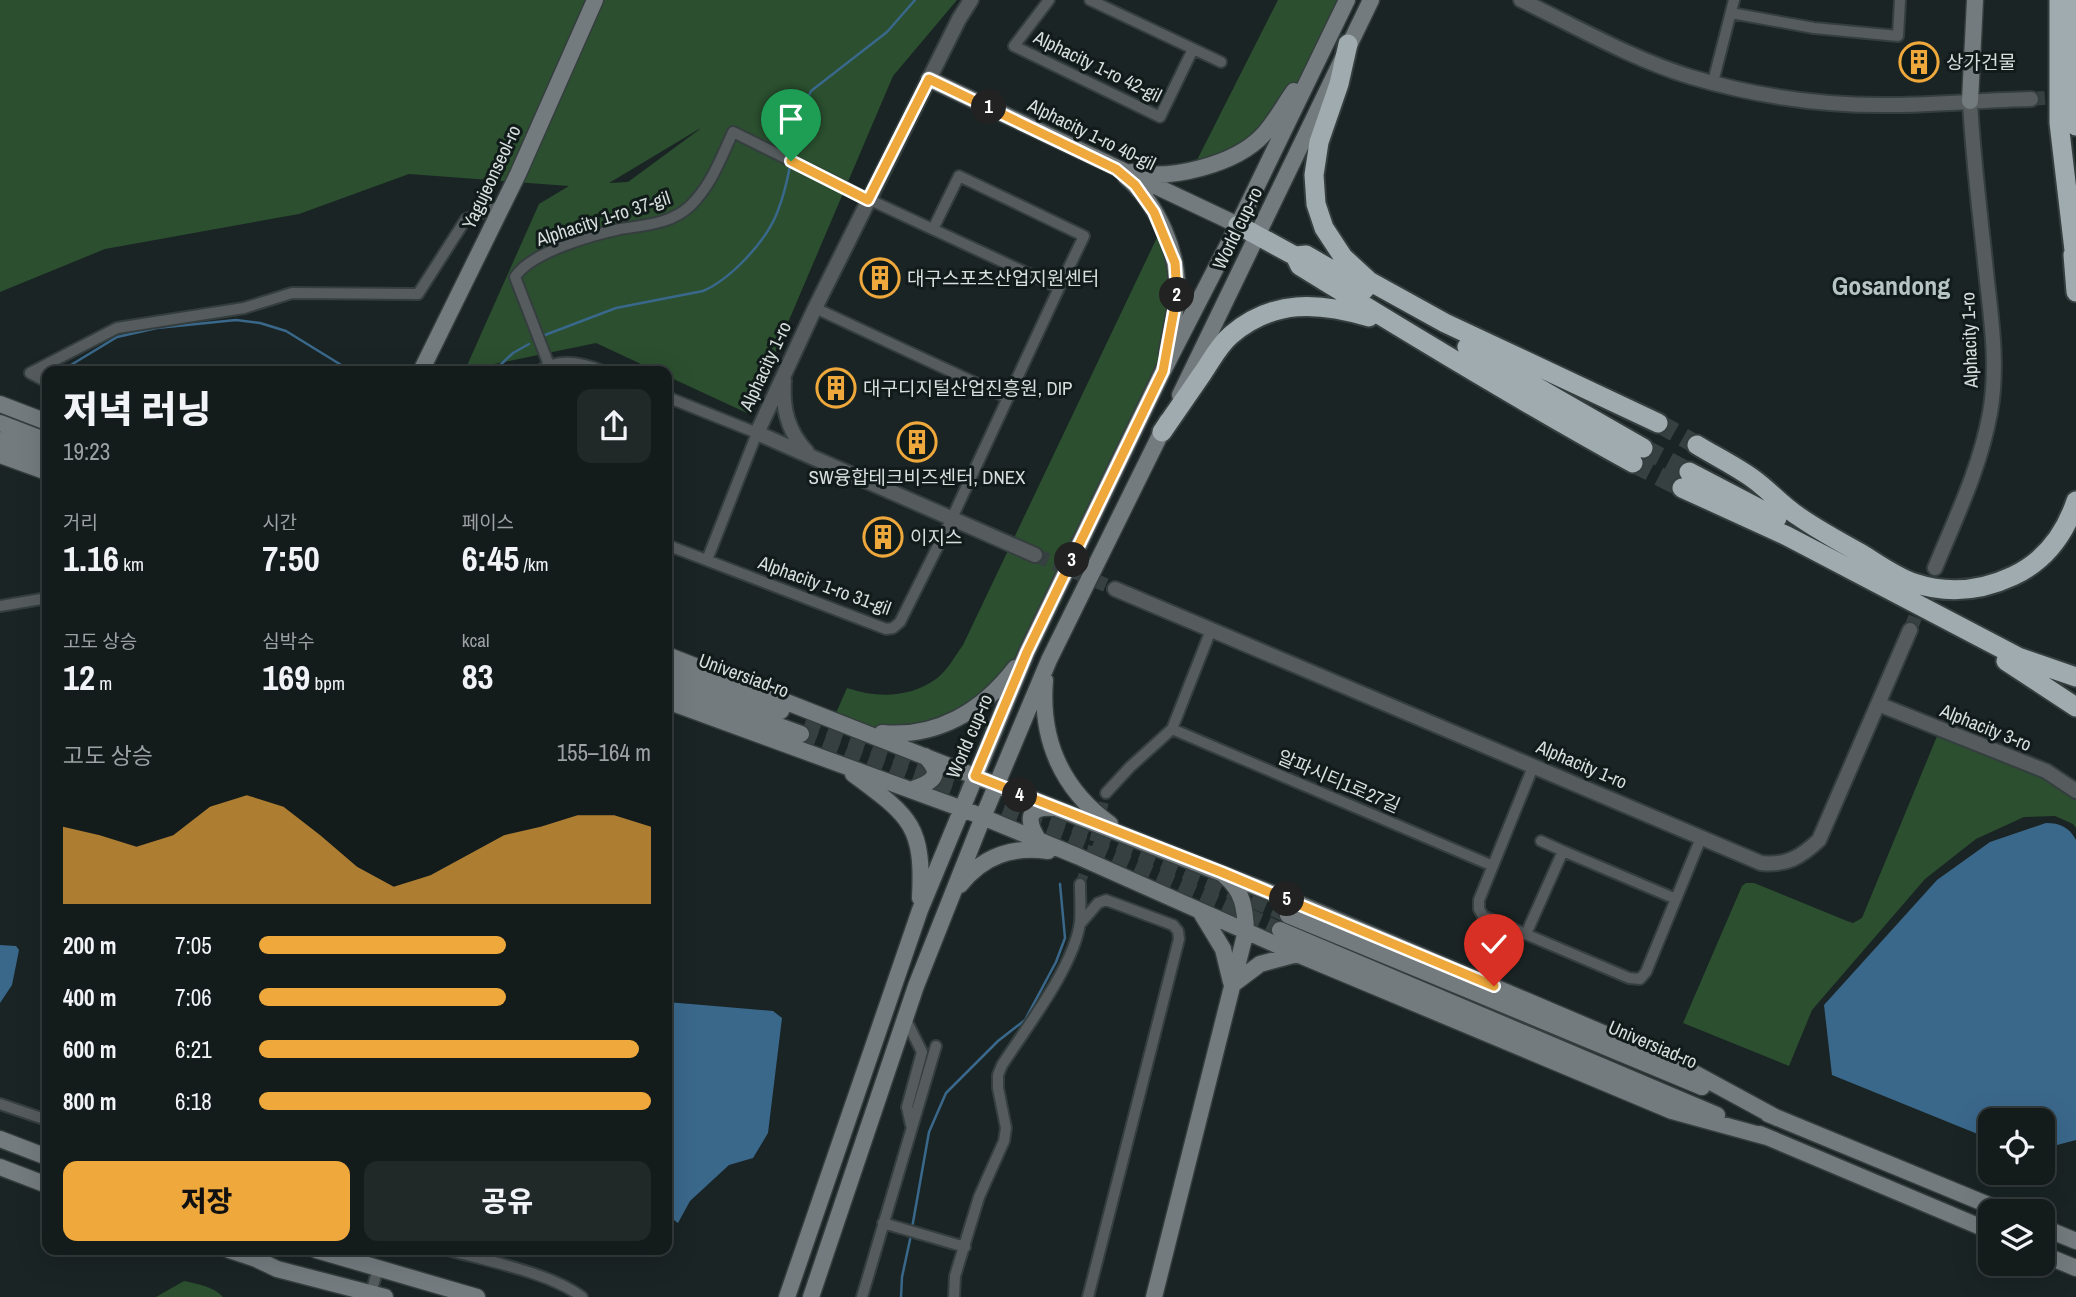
<!DOCTYPE html>
<html lang="ko">
<head>
<meta charset="utf-8">
<style>
	:root { --surface:#141b1b; --page:#212828; --text:#f1f3f6; --muted:#9da1a3; --line:#33393a; --accent:#eea83c }
	body { margin:0; font-family:"Archivo Narrow","Noto Sans KR",sans-serif; background:var(--page); color:var(--text); height:100vh; display:flex; flex-direction:column; font-size:26px; white-space:nowrap }
	* { box-sizing:border-box; margin:0 }
	p { font-size:23px; color:var(--muted) }
	.icon { flex:none; width:38px; height:38px; fill:none; stroke:currentColor; stroke-width:2; stroke-linecap:round; stroke-linejoin:round }
	.map { position:relative; flex:1; overflow:hidden }
	.panel { position:absolute; left:42px; top:366px; width:630px; height:889px; display:flex; flex-direction:column; background:var(--surface); border-radius:14px; box-shadow:0 7px 28px #0002,0 0 0 2px var(--line) }
	.panel>* { flex:none }
	.buttons { position:absolute; left:1978px; top:1108px; display:grid; gap:14px }
	.buttons a { display:grid; place-items:center; width:77px; height:77px; border-radius:14px; background:var(--surface); box-shadow:0 7px 28px #0002,0 0 0 2px var(--line); font-size:35px }
	.pin { position:absolute; display:grid; place-items:center; width:60px; height:60px; color:#fff; margin:-72px -30px; border-radius:50% 50% 50% 0; rotate:-45deg; box-shadow:0 0 7px #0007 }
	.pin .icon { rotate:45deg }
	.km { position:absolute; width:35px; height:35px; margin:-18px; border-radius:50%; background:#222; color:#fff; font-size:19px; line-height:35px; text-align:center }
	.round { display:grid; place-items:center; flex:none; width:74px; height:74px; border-radius:14px; background:var(--page) }
	.head { display:flex; align-items:center; justify-content:space-between; height:119px; padding:0 21px }
	h1 { font-size:38px; font-weight:800; line-height:52px }
	.figures { display:grid; grid-template-columns:repeat(3,1fr); gap:10px; height:119px; padding:7px 21px }
	.figures div { display:grid; align-content:center }
	.figures b { font-size:35px; font-weight:800 }
	.figures small { font-size:19px; font-weight:400 }
	.figures p { font-size:19px }
	.chart { height:196px; padding:14px 21px }
	.chart p { display:flex; justify-content:space-between }
	.chart svg { width:100%; height:126px; margin-top:7px; fill:var(--accent); opacity:.7 }
	.button { display:flex; gap:14px; margin-top:auto; padding:14px 21px }
	.button a { flex:1; height:80px; border-radius:14px; background:var(--accent); color:#111; font-size:28px; font-weight:800; line-height:80px; text-align:center }
	.button a+a { background:var(--page); color:var(--text) }
	ul { padding:0 21px; list-style:none; font-size:23px }
	li { display:grid; grid-template-columns:112px 84px 1fr; align-items:center; height:52px }
	li i { height:18px; border-radius:9px; background:var(--accent) }
	.map>svg:first-child { display:block }
	.green { fill:#2b4f2f; fill-rule:evenodd }
	.water { fill:#3a688b }
	.lines { fill:none; stroke-linecap:round; stroke-linejoin:round }
	.stream { stroke:#3a688b; stroke-width:2.5 }
	.minor-tunnel { stroke:#364040; stroke-width:10; stroke-dasharray:10 5; stroke-linecap:butt }
	.tertiary-tunnel { stroke:#364040; stroke-width:14; stroke-dasharray:14 7; stroke-linecap:butt }
	.secondary-tunnel { stroke:#364040; stroke-width:16; stroke-dasharray:16 8; stroke-linecap:butt }
	.motorway-tunnel { stroke:#364040; stroke-width:19; stroke-dasharray:19 10; stroke-linecap:butt }
	.minor-casing { stroke:#353e3e; stroke-width:14 }
	.tertiary-casing { stroke:#353e3e; stroke-width:18 }
	.secondary-casing { stroke:#353e3e; stroke-width:19 }
	.motorway-casing { stroke:#353e3e; stroke-width:23 }
	.minor { stroke:#565b5d; stroke-width:10 }
	.tertiary { stroke:#565b5d; stroke-width:14 }
	.secondary { stroke:#747b7e; stroke-width:16 }
	.motorway { stroke:#9fabaf; stroke-width:19 }
	.route-casing { stroke:#fff; stroke-width:14 }
	.route { stroke:#eea83c; stroke-width:9 }
	.labels { text-anchor:middle; stroke-width:6; stroke-linejoin:round; paint-order:stroke }
	.poi-label { font-size:19px; fill:#d8dede; stroke:#111b1a; text-anchor:start }
	.street-label { font-size:19px; fill:#d8dede; stroke:#111b1a }
	.district-label { font-size:26px; font-weight:bold; fill:#b7c4c4; stroke:#111b1a }
</style>
</head>
<body>
<div class="map">
<svg width="2076" height="1297" viewBox="0 0 2076 1297">
	<rect width="100%" height="100%" fill="#1a2424"/>
	<path class="green" d="M0,0H957L893,76L749,414L667,376V371H656L596,343L465,370L539,204L569,186L409,174L299,214L105,249L0,292ZM700,129L628,182L609,183L699,129Z
		M1278,0H1348L1322,51L1262,136L1192,170Z
		M1162,227L1175,263L1166,357L1027,652L982,703L899,735L833,720L847,688C876,698 910,698 936,679C947,671 955,656 963,645Z
		M1940,729L2076,791V828L2073,824L2055,816L2024,817L1976,839L1925,879L1812,1010L1789,1066L1683,1023L1742,886L1746,883H1754L1847,921L1853,923L1862,918Z
		M184,1281C197,1284 213,1286 223,1297H156Z"/>
	<path class="water" d="M2046,823C2060,823 2069,827 2076,840V1140L2042,1149V1120H1990V1139L1832,1075L1824,1005L1937,880L1990,842Z
		M0,945L16,946L19,950L12,985L0,1003Z
		M667,1002L773,1011L782,1018L768,1133L753,1158L729,1165L690,1201L678,1223L667,1215Z"/>
	<g class="lines">
		<path class="stream" d="M792,156L801,113L811,91L887,32L915,0
			M545,335L616,308L703,291C731,279 766,241 777,213C783,198 787,182 790,166
			M61,371L117,337L157,328L236,320L260,323L286,331L351,371
			M494,371L513,353L529,344
			M912,1228L929,1132L946,1093L998,1041L1025,1020L1056,962L1065,938L1060,884
			M901,1297L902,1277L911,1235"/>
		<path class="minor-tunnel" d="M1080,884L1091,855L1106,793"/>
		<path class="tertiary-tunnel" d="M2031,99L2068,96
			M1035,555L1115,589
			M1910,630L1935,568"/>
		<path class="secondary-tunnel" d="M806,720L1100,835L1288,915
			M801,734L1095,848L1280,930"/>
		<path class="motorway-tunnel" d="M1658,423L1697,445
			M1643,448L1689,472
			M1633,463L1682,488"/>
		<g class="minor-casing">
			<path id="minor" d="M1049,0L1014,46L1160,117L1193,49
				M1090,0L1221,62
				M1731,13L1814,28L1898,36L1900,0
				M1713,82L1734,0
				M933,229L959,176L1084,236L1059,288
				M815,308L1008,398
				M549,365L515,277C531,252 592,235 620,229C645,225 671,224 690,206C711,186 721,158 733,132L868,199L1059,288L952,518L900,622L893,628L886,629L667,545
				M539,371C559,358 581,362 602,371
				M47,382L30,373L117,328L244,308L292,293L418,294L466,219L502,205
				M667,397L757,433L707,560
				M0,606L47,598
				M1172,729L1493,866
				M1533,767L1479,900V909L1483,916L1629,978L1640,979L1646,972L1701,838
				M1106,793L1130,767L1172,729L1211,630
				M1541,841L1563,851
				M1080,924L1098,903L1106,900L1173,925L1178,931L1179,939L1088,1297
				M1526,934L1563,851L1676,899
				M907,1015V1022L922,1052L907,1107L911,1125
				M0,1104L47,1120
				M883,1223L965,1247
				M448,1250C487,1261 551,1273 582,1297
				M370,1297L378,1268
				M862,1297L936,1046
				M954,1297L955,1276L979,1197L1004,1141L1006,1128L998,1088V1075L1002,1065C1026,1028 1075,965 1080,922C1081,909 1080,896 1080,884"/>
		</g>
		<g class="tertiary-casing">
			<path id="tertiary" d="M971,0L959,19L815,308L757,433L1035,555
				M1521,0C1577,27 1632,59 1691,77C1755,96 1826,106 1892,105C1938,105 1984,100 2031,99
				M784,381C782,409 788,432 807,452
				M1935,568C1956,517 1980,468 1990,413C1998,370 1992,324 1987,281C1981,221 1973,161 1970,101
				M1115,589L1761,863C1786,866 1801,857 1819,840L1910,630
				M1878,704L2046,771L2076,791"/>
		</g>
		<g class="secondary-casing">
			<path id="secondary" d="M929,79L1238,225
				M1970,101L1975,0
				M1132,172C1171,181 1236,164 1263,135C1275,122 1284,105 1294,91
				M1126,177C1158,204 1179,253 1177,294C1176,314 1170,334 1167,353
				M421,371L518,174L595,0
				M1180,395L1371,0
				M0,404L47,422
				M0,423L47,441
				M0,440L47,457
				M0,455L47,472
				M667,655L1302,905L1685,1068L1777,1118
				M667,668L781,711
				M1045,680C1040,740 1062,789 1110,824
				M667,685L801,734
				M667,701L968,811L1077,856L1297,954L1672,1111L1767,1137
				M882,733C937,738 982,711 1015,668
				M853,774C909,816 924,824 920,898
				M913,789C933,782 944,775 925,756
				M1039,841C1027,822 1025,806 1053,808
				M960,885C983,856 1012,846 1048,851
				M1200,911L1223,949L1231,982
				M1288,915L1702,1087
				M1280,930L1717,1115
				M1232,985L1260,964L1297,954
				M1768,1114L2003,1211
				M1760,1134L1990,1231
				M0,1139L47,1157
				M0,1167L47,1185
				M2042,1227L2076,1241
				M229,1250L256,1259L277,1269L385,1297
				M316,1250L477,1297
				M2042,1254L2076,1268
				M787,1297L920,910L1027,652L1163,371L1238,225L1347,0
				M811,1297L916,986L983,817L1049,660L1167,421
				M1154,1297L1246,931C1245,908 1243,891 1225,876"/>
		</g>
		<g class="motorway-casing">
			<path id="motorway" d="M2059,0V123L2076,267
				M2073,0L2072,72L2076,126
				M1348,44L1339,84L1319,142L1314,175L1316,204L1324,228L1343,257L1369,281L1445,323L1658,423
				M1238,225L1295,256L1300,266C1410,334 1520,401 1633,463
				M2073,255L2076,292
				M1296,256L1306,255L1365,289
				M1467,347L1643,448
				M1162,432C1175,413 1189,393 1202,374C1211,361 1219,345 1231,335C1273,299 1319,302 1369,317
				M1697,445C1715,456 1735,466 1752,478C1768,489 1781,505 1798,516C1818,530 1840,542 1862,554C1878,564 1896,577 1914,583C1947,594 1981,591 2013,576C2045,561 2065,534 2076,501
				M1689,472L1777,518
				M1682,488L1787,536L2018,657L2076,677
				M2006,661L2076,707"/>
		</g>
		<use href="#minor" class="minor"/>
		<use href="#tertiary" class="tertiary"/>
		<use href="#secondary" class="secondary"/>
		<use href="#motorway" class="motorway"/>
	</g>
	<g class="lines">
		<g class="route-casing">
			<path id="route" d="M791,161L868,200L929,79L1116,169L1135,185L1154,212L1175,263L1177,294L1163,371L1027,652L975,776L1221,872L1494,986"/>
		</g>
		<use href="#route" class="route"/>
	</g>
	<defs>
		<g id="building-ring" transform="scale(2.0125)"><circle r="9.5" fill="#111b1a" stroke="#eea83c" stroke-width="1.5"/><path d="M-4-6H4V6H1V3H-1V6H-4ZM-2.5-4.3h1.7v1.8h-1.7ZM.8-4.3h1.7v1.8H.8ZM-2.5-1h1.7V.8h-1.7ZM.8-1h1.7V.8H.8Z" fill="#eea83c"/></g>
	</defs>
	<g fill-rule="evenodd">
		<use href="#building-ring" x="1919" y="62"/>
		<use href="#building-ring" x="880" y="278"/>
		<use href="#building-ring" x="836" y="388"/>
		<use href="#building-ring" x="917" y="442"/>
		<use href="#building-ring" x="883" y="537"/>
	</g>
	<g class="labels">
		<g class="poi-label">
			<text x="1946" y="69">상가건물</text>
			<text x="907" y="285">대구스포츠산업지원센터</text>
			<text x="863" y="395">대구디지털산업진흥원, DIP</text>
			<text x="917" y="484" text-anchor="middle">SW융합테크비즈센터, DNEX</text>
			<text x="910" y="544">이지스</text>
		</g>
		<g class="street-label">
			<text transform="translate(1098 66) rotate(26)" y="7">Alphacity 1-ro 42-gil</text>
			<text transform="translate(1092 134) rotate(26)" y="7">Alphacity 1-ro 40-gil</text>
			<text transform="translate(491 177) rotate(-65)" y="7">Yagujeonseol-ro</text>
			<text transform="translate(603 218) rotate(-18)" y="7">Alphacity 1-ro 37-gil</text>
			<text transform="translate(1237 228) rotate(-64)" y="7">World cup-ro</text>
			<text transform="translate(1969 340) rotate(-92)" y="7">Alphacity 1-ro</text>
			<text transform="translate(765 366) rotate(-65)" y="7">Alphacity 1-ro</text>
			<text transform="translate(825 585) rotate(20)" y="7">Alphacity 1-ro 31-gil</text>
			<text transform="translate(744 675) rotate(20)" y="7">Universiad-ro</text>
			<text transform="translate(1986 727) rotate(22)" y="7">Alphacity 3-ro</text>
			<text transform="translate(969 736) rotate(-67)" y="7">World cup-ro</text>
			<text transform="translate(1582 764) rotate(23)" y="7">Alphacity 1-ro</text>
			<text transform="translate(1339 781) rotate(23)" y="7">알파시티1로27길</text>
			<text transform="translate(1653 1044) rotate(23)" y="7">Universiad-ro</text>
		</g>
		<g class="district-label">
			<text x="1891" y="295">Gosandong</text>
		</g>
	</g>
</svg>
<div class="buttons">
<a><svg class="icon" aria-label="locate" viewBox="0 0 24 24"><circle cx="12" cy="12" r="6"/><path d="M12 2v4M12 18v4M2 12h4M18 12h4"/></svg></a>
<a><svg class="icon" aria-label="layers" viewBox="0 0 24 24"><path d="M12 4l9 5-9 5-9-5zM3 14l9 5 9-5"/></svg></a>
</div>
<div class="pin" style="left:791px;top:161px;background:#1e9e55"><svg class="icon" aria-label="arrive" viewBox="0 0 24 24"><path d="M6 21V4h12l-3 4 3 4H6"/></svg></div>
<div class="pin" style="left:1494px;top:986px;background:#d93025"><svg class="icon" aria-label="check" viewBox="0 0 24 24"><path d="M5 12l5 5 9-10"/></svg></div>
<b class="km" style="left:989px;top:107px">1</b>
<b class="km" style="left:1177px;top:295px">2</b>
<b class="km" style="left:1072px;top:560px">3</b>
<b class="km" style="left:1020px;top:795px">4</b>
<b class="km" style="left:1287px;top:899px">5</b>
<section class="panel">
<div class="head"><div><h1>저녁 러닝</h1><p>19:23</p></div><a class="round"><svg class="icon" aria-label="share" viewBox="0 0 24 24"><path d="M12 15V3M7 8l5-5 5 5M5 13v7h14v-7"/></svg></a></div>
<div class="figures">
<div><p>거리</p><b>1.16<small> km</small></b></div>
<div><p>시간</p><b>7:50</b></div>
<div><p>페이스</p><b>6:45<small> /km</small></b></div>
</div>
<div class="figures">
<div><p>고도 상승</p><b>12<small> m</small></b></div>
<div><p>심박수</p><b>169<small> bpm</small></b></div>
<div><p>kcal</p><b>83</b></div>
</div>
<div class="chart"><p><span>고도 상승</span>155–164 m</p>
<svg viewBox="0 0 160 44" preserveAspectRatio="none"><path d="M0 44V17L10 20L20 24L30 20L40 10L50 6L60 10L70 20L80 31L90 38L100 34L110 27L120 20L130 17L140 13L150 13L160 17V44z"/></svg>
</div>
<ul>
<li><b>200 m</b>7:05<i style="width:63%"></i></li>
<li><b>400 m</b>7:06<i style="width:63%"></i></li>
<li><b>600 m</b>6:21<i style="width:97%"></i></li>
<li><b>800 m</b>6:18<i style="width:100%"></i></li>
</ul>
<div class="button"><a>저장</a><a>공유</a></div>
</section>
</div>
</body>
</html>
